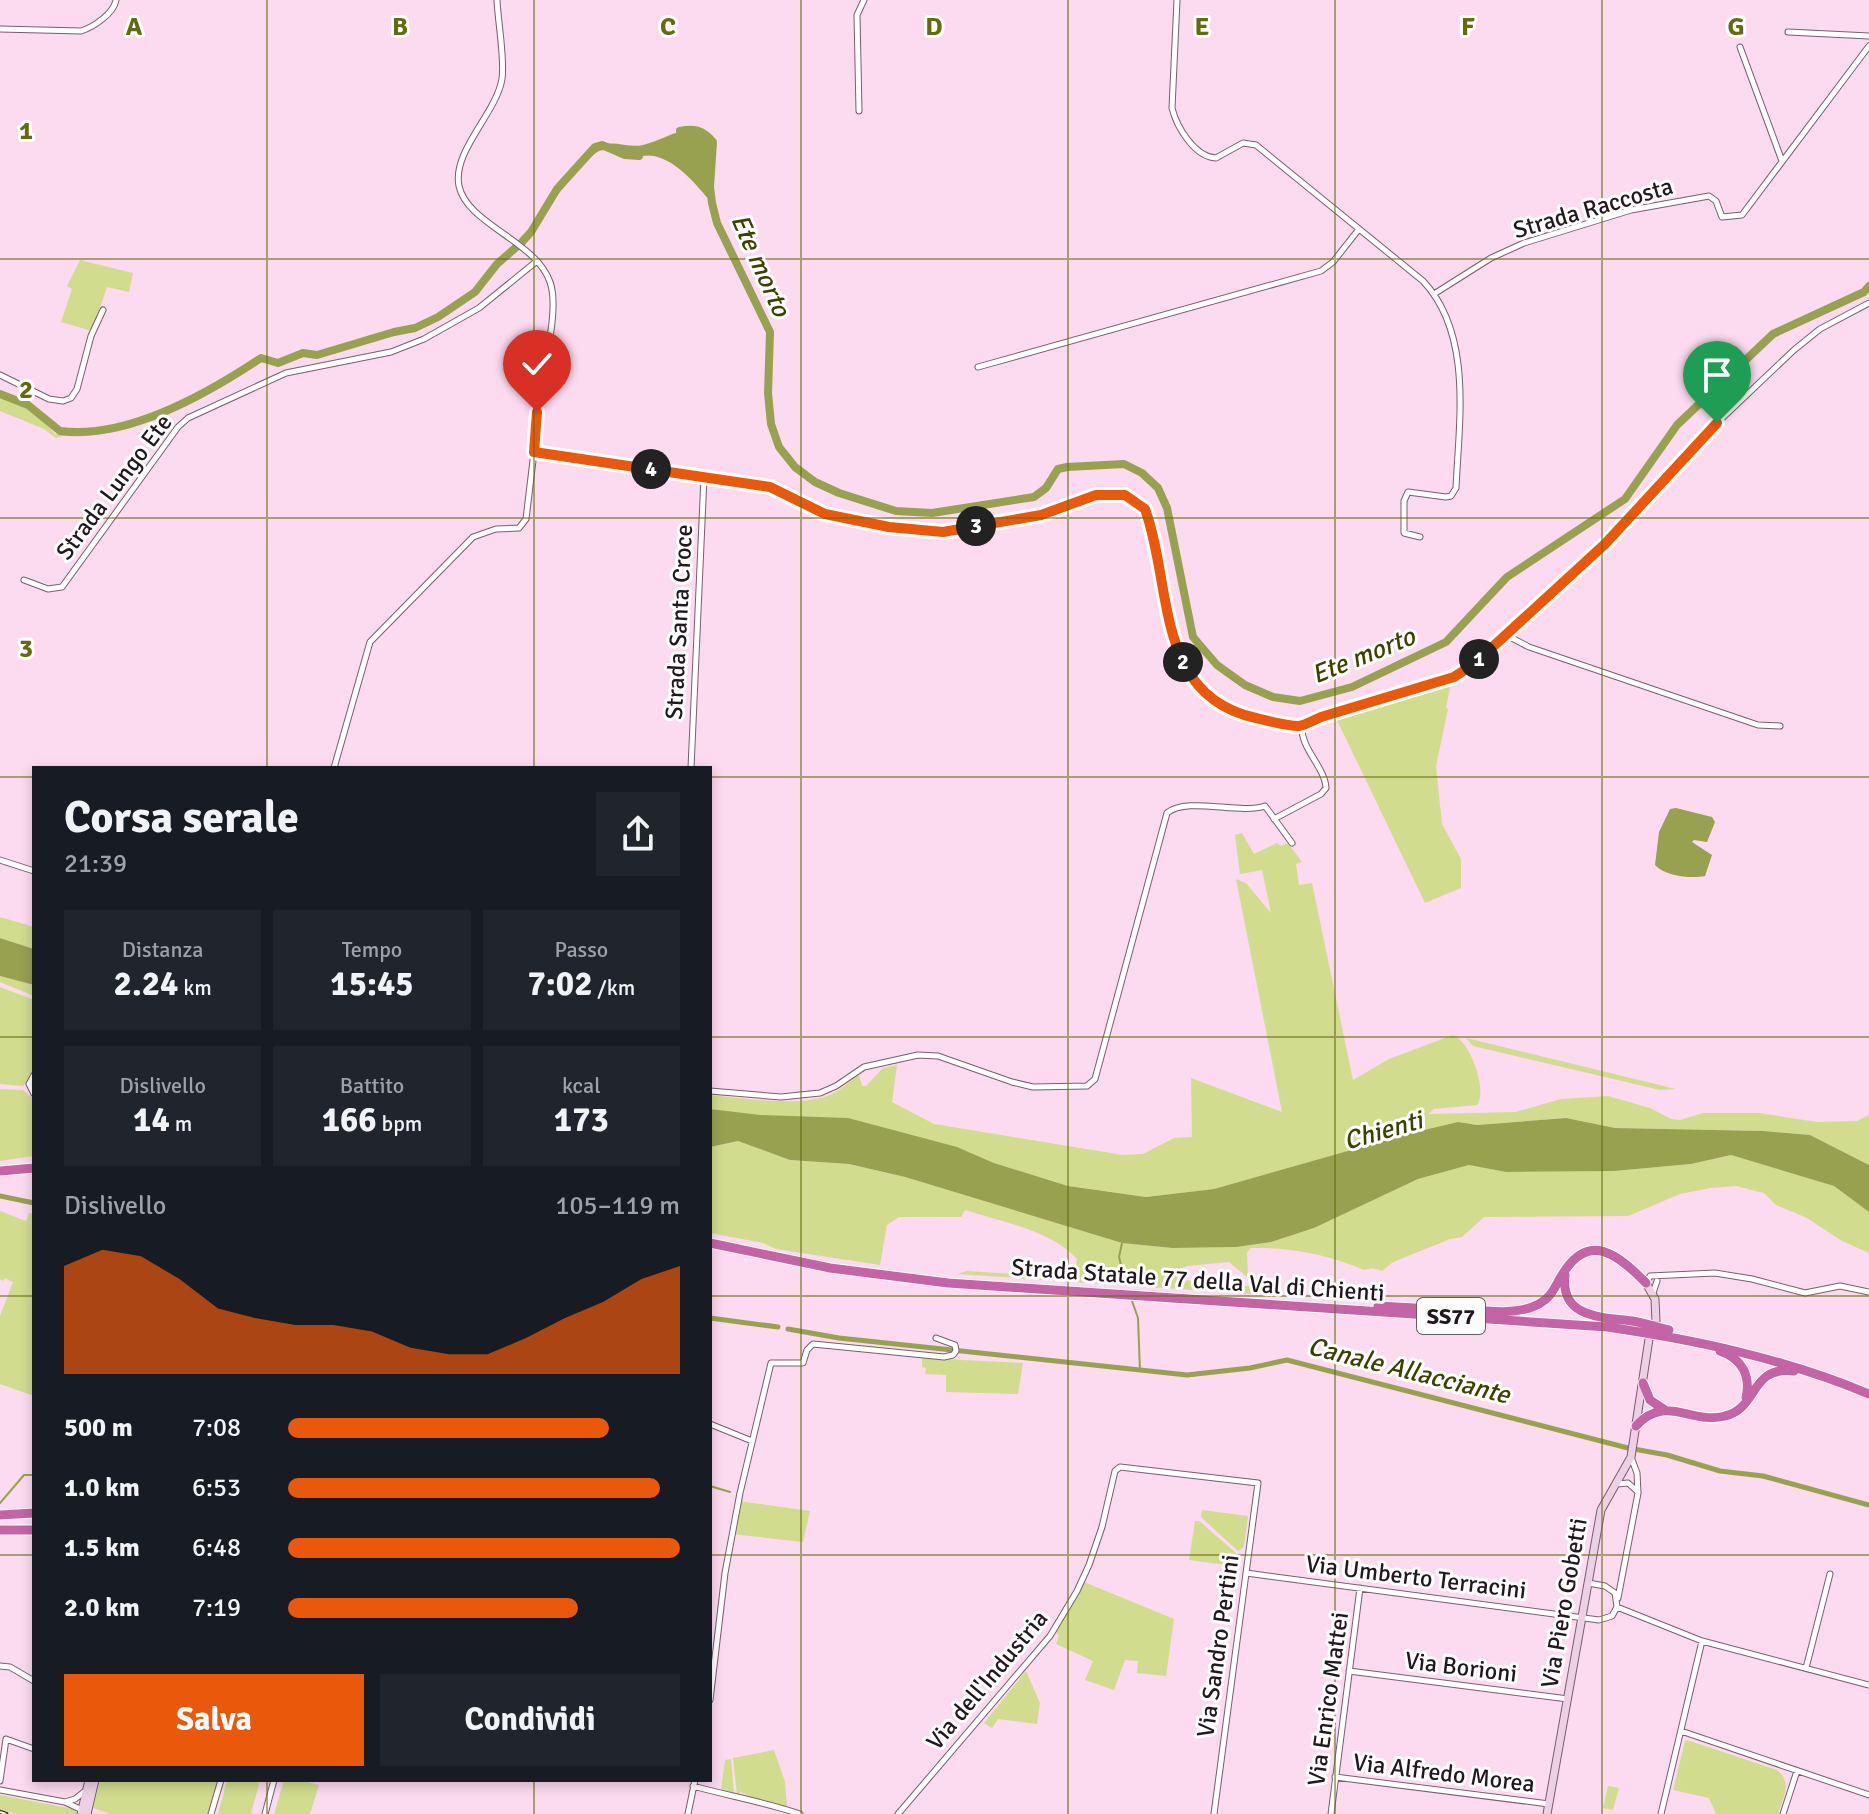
<!DOCTYPE html>
<html lang="it">
<head>
<meta charset="utf-8">
<style>
	:root { --surface:#171b24; --page:#20242c; --text:#f1f3f6; --muted:#9ea1a6; --accent:#ea580c }
	body { margin:0; font-family:Signika,sans-serif; background:var(--page); color:var(--text); height:100vh; display:flex; flex-direction:column; font-size:30px; white-space:nowrap }
	* { box-sizing:border-box; margin:0 }
	p { font-size:26px; color:var(--muted) }
	.icon { flex:none; width:44px; height:44px; fill:none; stroke:currentColor; stroke-width:2; stroke-linecap:round; stroke-linejoin:round }
	.map { position:relative; flex:1; overflow:hidden }
	.sheet { position:absolute; left:32px; top:766px; width:680px; height:1016px; display:flex; flex-direction:column; background:var(--surface); border-radius:0px; box-shadow:0 4px 12px #0003 }
	.sheet>* { flex:none }
	.pin { position:absolute; display:grid; place-items:center; width:68px; height:68px; color:#fff; margin:-82px -34px; border-radius:50% 50% 50% 0; rotate:-45deg; box-shadow:0 0 8px #0007 }
	.pin .icon { rotate:45deg }
	.km { position:absolute; width:40px; height:40px; margin:-20px; border-radius:50%; background:#222; color:#fff; font-size:22px; line-height:40px; text-align:center }
	.round { display:grid; place-items:center; flex:none; width:84px; height:84px; border-radius:0px; background:var(--page) }
	.head { display:flex; align-items:center; justify-content:space-between; height:136px; padding:0 32px }
	h1 { font-size:44px; font-weight:700; line-height:60px }
	.figures { display:grid; grid-template-columns:repeat(3,1fr); gap:12px; height:136px; padding:8px 32px }
	.figures div { display:grid; align-content:center; border-radius:0px; background:var(--page); text-align:center }
	.figures b { font-size:34px; font-weight:700 }
	.figures small { font-size:22px; font-weight:400 }
	.figures p { font-size:22px }
	.chart { height:224px; padding:16px 32px }
	.chart p { display:flex; justify-content:space-between }
	.chart svg { width:100%; height:144px; margin-top:8px; fill:var(--accent); opacity:.7 }
	.primary-button { display:flex; gap:16px; margin-top:auto; padding:16px 32px }
	.primary-button a { flex:1; height:92px; border-radius:0px; background:var(--accent); color:#fff; font-size:32px; font-weight:700; line-height:92px; text-align:center }
	.primary-button a+a { background:var(--page); color:var(--text) }
	ul { padding:0 32px; list-style:none; font-size:26px }
	li { display:grid; grid-template-columns:128px 96px 1fr; align-items:center; height:60px }
	li i { height:20px; border-radius:10px; background:var(--accent) }
	.map>svg:first-child { display:block }
	.green { fill:#d2dc8e }
	.water { fill:#98a150 }
	.lines { fill:none; stroke-linecap:round; stroke-linejoin:round }
	.stream { stroke:#98a150; stroke-width:2 }
	.canal { stroke:#98a150; stroke-width:5 }
	.river { stroke:#98a150; stroke-width:8 }
	.street-casing { stroke:#7a5d70; stroke-width:7 }
	.secondary-casing { stroke:#7a5d70; stroke-width:9 }
	.highway-casing { stroke:#fff; stroke-width:11 }
	.street { stroke:#fff; stroke-width:5 }
	.secondary { stroke:#eed0e5; stroke-width:7 }
	.highway { stroke:#c563a7; stroke-width:9 }
	.rail-casing { stroke:#483842; stroke-width:5 }
	.rail { stroke:#fff; stroke-width:2; stroke-dasharray:6; stroke-linecap:butt }
	.route-casing { stroke:#fff; stroke-width:16 }
	.route { stroke:#ea580c; stroke-width:10 }
	.grid { fill:none; stroke:#646b0f; stroke-width:2; stroke-opacity:0.55 }
	.labels { text-anchor:middle; stroke-width:6; stroke-linejoin:round; paint-order:stroke }
	.shield { fill:#fff; stroke:#655d62; stroke-width:2 }
	.shield-label { font-size:22px; font-weight:bold; fill:#23171f }
	.street-label { font-size:24px; fill:#23171f; stroke:#fff }
	.water-label { font-size:26px; font-style:italic; fill:#3c4100; stroke:#fff }
	.grid-label { font-size:26px; text-anchor:middle; font-weight:bold; fill:#646b0f; stroke:#fff; stroke-width:6; stroke-linejoin:round; paint-order:stroke }
</style>
</head>
<body>
<div class="map">
<svg width="1869" height="1814" viewBox="0 0 1869 1814">
	<rect width="100%" height="100%" fill="#fcdaef"/>
	<path class="green" d="M80,260L133,273L129,292L107,287L92,331L61,322L72,289L67,286Z
		M0,397L37,413L55,434L67,435L56,438L44,429L0,411Z
		M1451,682L1446,708L1448,709L1436,766L1442,824L1461,859V888L1425,903L1335,716Z
		M1242,833L1254,854L1277,843L1281,846L1288,843L1302,862L1296,864L1299,885L1312,883L1353,1080L1389,1059L1453,1035C1470,1041 1488,1090 1477,1105L1434,1109L1428,1114L1516,1112L1561,1099L1608,1096L1650,1108L1671,1119L1680,1120L1703,1113H1759L1817,1122L1857,1121L1869,1115V1165L1810,1135L1763,1131L1615,1128L1566,1118L1477,1125L1458,1122L1411,1133L1214,1189L1146,1197L1068,1186L994,1163L957,1147L710,1109V1095C744,1098 801,1108 832,1094C842,1089 850,1081 859,1075L862,1086H866L883,1068L897,1065L892,1102L934,1124L1123,1155L1143,1154L1174,1138L1192,1137L1191,1078L1282,1112L1236,879L1246,883L1271,913L1262,870L1240,874L1235,835Z
		M0,917L34,927V949L0,938Z
		M0,976L34,985V996L0,982Z
		M0,987L34,1000V1072L23,1086L0,1084Z
		M1466,1038L1676,1089L1660,1090L1473,1046Z
		M0,1089L23,1090L33,1099L34,1156L0,1161Z
		M738,1141L790,1160L849,1164L905,1177L1122,1243L1172,1248L1237,1247L1271,1242L1314,1228L1418,1179L1469,1165L1506,1172L1614,1171L1691,1164L1731,1155L1834,1186L1869,1212V1253L1842,1241L1807,1218L1776,1205L1764,1193L1736,1186L1711,1188L1680,1194L1628,1216L1484,1217L1462,1237L1450,1239L1393,1262L1382,1271L1372,1268L1364,1270C1327,1254 1290,1247 1250,1248L1247,1253L1248,1278L1229,1262L1187,1266L1169,1273L1183,1280L1249,1286L1251,1294L958,1274L967,1271L1061,1277L1075,1271L1077,1259C1051,1230 1002,1222 965,1210L961,1217H899L887,1225L880,1265L776,1249L763,1243L710,1233V1147Z
		M0,1211L26,1221L29,1213L34,1214V1396L0,1384V1316L13,1282L5,1278L3,1281L0,1279Z
		M922,1358L1023,1363L1018,1394L946,1392V1375L925,1374L926,1368L922,1367Z
		M738,1501L810,1511L803,1542L732,1534Z
		M1202,1510L1248,1516L1244,1547L1238,1551L1201,1517Z
		M1195,1521H1199L1236,1553L1234,1566L1189,1560Z
		M1084,1582L1174,1619L1166,1676L1137,1673L1138,1661L1125,1660L1114,1690L1085,1680L1093,1661L1056,1644L1059,1635L1056,1633Z
		M1026,1671L1040,1703L1037,1724L998,1719L992,1728L984,1723Z
		M1687,1740L1777,1770C1793,1782 1783,1798 1778,1814H1716L1709,1798L1673,1790L1685,1741Z
		M774,1750L785,1782L787,1807C771,1800 755,1801 741,1792L737,1795L733,1758Z
		M731,1759L734,1794L721,1790L725,1760Z
		M100,1780H218L209,1814H110L93,1808Z
		M227,1780H260L251,1814H218Z
		M284,1780H300L319,1785L310,1814H274Z
		M1608,1786L1619,1788L1613,1810L1603,1808Z
		M0,1795L74,1809L78,1814H16L0,1809Z"/>
	<path class="water" d="M690,129L704,132L713,142L710,187L712,203C696,185 679,162 654,156C646,154 638,158 630,156C621,155 608,147 599,151C585,158 551,203 541,217C552,195 581,148 606,144C618,142 631,148 643,145C659,141 673,132 690,129Z
		M1676,808L1712,817L1715,822L1707,842L1694,840L1692,842L1712,855L1705,876C1691,879 1665,876 1655,865L1659,832L1670,809Z
		M0,938L34,949V985L0,976Z
		M710,1109L760,1115L848,1118L957,1147L994,1163L1068,1186L1146,1197L1214,1189L1411,1133L1458,1122L1477,1125L1566,1118L1615,1128L1763,1131L1810,1135L1869,1165V1212L1834,1186L1731,1155L1691,1164L1614,1171L1506,1172L1469,1165L1418,1179L1314,1228L1271,1242L1237,1247L1172,1248L1122,1243L905,1177L849,1164L790,1160L738,1141L710,1147Z"/>
	<g class="lines">
		<path class="stream" d="M1122,1243L1119,1257L1126,1285
			M1132,1301L1138,1318L1140,1371
			M710,1486L730,1492
			M0,1503L24,1475H34"/>
		<path class="canal" d="M0,1196L34,1203
			M710,1318L778,1327
			M788,1329L839,1338L1187,1375L1250,1368L1287,1360L1628,1448L1667,1455L1720,1471L1763,1476L1869,1505"/>
		<path class="river" d="M680,131C694,128 703,130 713,142L710,187L712,203L717,223L770,332L768,393L771,424L779,447L795,467L815,482L839,493L896,511L932,513L1034,497L1046,488L1058,469L1067,467L1124,464L1142,473L1158,488L1167,508L1193,637L1217,665L1245,685L1273,697L1300,701L1352,687L1446,642L1507,577L1625,499L1677,425L1773,334L1864,292L1869,286
			M0,394L28,405L60,431C127,440 207,394 261,358L278,363L303,353L317,355L394,332L415,328L438,317L475,292L497,264L521,243L531,232L557,189L595,147L602,145L625,155L639,156"/>
		<g class="street-casing">
			<path id="street" d="M497,0C498,22 505,60 502,79C496,114 452,151 459,186C467,224 536,241 550,282C560,310 543,367 539,397C536,415 535,434 534,452L770,487L783,491L825,514L889,527L943,532L1041,515L1096,495H1125L1145,509L1149,520L1176,647L1202,692L1218,704L1240,714L1274,722L1302,726L1321,717L1454,677L1474,664L1605,544L1717,423L1794,350L1820,329L1869,303
				M1177,0L1172,108C1177,128 1195,157 1216,158L1243,143L1256,145L1423,281C1473,334 1459,421 1456,488L1451,496L1446,497L1408,492L1404,501V533L1420,537
				M0,29L81,31C94,27 114,13 116,0
				M1788,32L1869,36
				M1740,47L1782,161
				M859,111L857,15L864,0
				M1434,294L1491,258L1524,243L1631,210L1709,196L1716,201L1722,217L1742,215L1869,46
				M978,367L1321,271L1333,262L1359,229
				M0,375L49,399L63,401L71,398L77,389L91,336L103,310
				M24,580L48,589L62,587L178,427L188,418L286,373L391,352L424,339L479,308L537,261
				M1506,635L1529,647L1758,725L1780,726
				M334,768L370,642L473,537L496,529L519,528L526,519L534,452
				M691,768L704,477
				M1274,819L1321,794L1326,788C1325,767 1300,748 1302,726
				M0,860L34,871
				M34,1075L29,1084L34,1094
				M710,1091L781,1097L820,1093L836,1086L864,1067L918,1055L938,1056L1012,1082L1033,1087L1087,1086L1095,1079L1167,813C1187,796 1239,815 1265,806L1292,843
				M1646,1283L1650,1276L1715,1273L1752,1279L1805,1293L1840,1286L1869,1292
				M1653,1293L1657,1281
				M710,1424L752,1441
				M1617,1484L1628,1483L1638,1492
				M1246,1573L1599,1620L1612,1616L1617,1607L1615,1593L1605,1586L1588,1583
				M1618,1598L1638,1493L1637,1473L1631,1457
				M1617,1607L1702,1641L1869,1685
				M0,1666L10,1667L34,1681
				M1806,1668L1830,1574
				M1349,1671L1568,1699
				M710,1700L725,1573L740,1493L771,1363H803L807,1350L813,1344L944,1357L953,1355L956,1351L955,1345L936,1338
				M1681,1731L1869,1795
				M1335,1777L1549,1804
				M0,1781L6,1739L34,1749
				M693,1786C729,1796 765,1802 800,1814
				M0,1790L65,1802L82,1810
				M65,1802L75,1799L84,1792
				M211,1814L221,1780
				M265,1814L274,1780
				M688,1814L695,1780
				M898,1814L1050,1636L1077,1591L1089,1565L1102,1527L1115,1471L1120,1467L1258,1483L1214,1814
				M1331,1814L1360,1588
				M1661,1814L1702,1641
				M1783,1814L1797,1771"/>
		</g>
		<g class="secondary-casing">
			<path id="secondary" d="M1646,1283L1655,1299L1656,1322
				M81,1814L89,1780
				M87,1814L95,1780
				M1547,1814L1601,1510L1631,1457L1649,1339"/>
		</g>
		<g class="highway-casing">
			<path id="highway" d="M0,1171L34,1168
				M710,1243L830,1268L948,1283L1607,1327C1697,1340 1785,1359 1869,1394
				M1565,1275C1560,1318 1601,1317 1632,1321C1645,1323 1656,1327 1669,1330
				M1378,1306L1451,1310
				M1447,1307C1475,1309 1513,1318 1539,1304C1552,1297 1555,1286 1562,1275C1589,1230 1618,1255 1646,1283
				M1720,1351C1742,1359 1751,1375 1746,1398
				M1643,1383L1650,1400L1665,1410
				M1636,1426C1666,1393 1691,1425 1725,1416C1759,1408 1749,1366 1794,1371
				M0,1515L34,1513
				M0,1530H34"/>
		</g>
		<use href="#street" class="street"/>
		<use href="#secondary" class="secondary"/>
		<use href="#highway" class="highway"/>
		<g class="rail-casing">
			<path id="rail" d="M0,1812L6,1814"/>
		</g>
		<use href="#rail" class="rail"/>
	</g>
	<g class="lines">
		<g class="route-casing">
			<path id="route" d="M537,412L534,452L770,487L825,514L889,527L943,532L1041,515L1096,495H1125L1145,509C1173,586 1154,696 1256,718C1269,721 1285,726 1299,726C1305,725 1314,720 1321,717L1454,677L1474,664L1605,544L1717,423"/>
		</g>
		<use href="#route" class="route"/>
	</g>
	<path class="grid" d="M267,0V768M534,0V768M801,0V1814M1068,0V1814M1335,0V1814M1602,0V1814M0,259H1869M0,518H1869M0,777H34M710,777H1869M0,1037H34M710,1037H1869M0,1296H34M710,1296H1869M0,1555H34M710,1555H1869M267,1780V1814M534,1780V1814"/>
	<g class="labels">
		<rect class="shield" x="1417" y="1298" width="68" height="36" rx="6"/>
		<g class="shield-label">
			<text x="1451" y="1324">SS77</text>
		</g>
		<g class="street-label">
			<text transform="translate(1593 208) rotate(-16)" y="8">Strada Raccosta</text>
			<text transform="translate(114 487) rotate(-53)" y="8">Strada Lungo Ete</text>
			<text transform="translate(679 622) rotate(-87)" y="8">Strada Santa Croce</text>
			<text transform="translate(1198 1280) rotate(4)" y="8">Strada Statale 77 della Val di Chienti</text>
			<text transform="translate(1416 1577) rotate(7)" y="8">Via Umberto Terracini</text>
			<text transform="translate(1564 1603) rotate(-80)" y="8">Via Piero Gobetti</text>
			<text transform="translate(1218 1646) rotate(-82)" y="8">Via Sandro Pertini</text>
			<text transform="translate(1461 1667) rotate(7)" y="8">Via Borioni</text>
			<text transform="translate(987 1680) rotate(-50)" y="8">Via dell'Industria</text>
			<text transform="translate(1328 1699) rotate(-82)" y="8">Via Enrico Mattei</text>
			<text transform="translate(1444 1773) rotate(7)" y="8">Via Alfredo Morea</text>
		</g>
		<g class="water-label">
			<text transform="translate(761 265) rotate(66)" y="9">Ete morto</text>
			<text transform="translate(1363 655) rotate(-22)" y="9">Ete morto</text>
			<text transform="translate(1383 1130) rotate(-16)" y="9">Chienti</text>
			<text transform="translate(1409 1370) rotate(14)" y="9">Canale Allacciante</text>
		</g>
	</g>
	<g class="grid-label">
		<text x="134" y="35">A</text>
		<text x="400" y="35">B</text>
		<text x="668" y="35">C</text>
		<text x="934" y="35">D</text>
		<text x="1202" y="35">E</text>
		<text x="1468" y="35">F</text>
		<text x="1736" y="35">G</text>
		<text x="26" y="139">1</text>
		<text x="26" y="398">2</text>
		<text x="26" y="657">3</text>
	</g>
</svg>
<div class="pin" style="left:1717px;top:423px;background:#1e9e55"><svg class="icon" aria-label="arrive" viewBox="0 0 24 24"><path d="M6 21V4h12l-3 4 3 4H6"/></svg></div>
<div class="pin" style="left:537px;top:412px;background:#d93025"><svg class="icon" aria-label="check" viewBox="0 0 24 24"><path d="M5 12l5 5 9-10"/></svg></div>
<b class="km" style="left:1479px;top:659px">1</b>
<b class="km" style="left:1183px;top:662px">2</b>
<b class="km" style="left:976px;top:526px">3</b>
<b class="km" style="left:651px;top:469px">4</b>
<section class="sheet">
<div class="head"><div><h1>Corsa serale</h1><p>21:39</p></div><a class="round"><svg class="icon" aria-label="share" viewBox="0 0 24 24"><path d="M12 15V3M7 8l5-5 5 5M5 13v7h14v-7"/></svg></a></div>
<div class="figures">
<div><p>Distanza</p><b>2.24<small> km</small></b></div>
<div><p>Tempo</p><b>15:45</b></div>
<div><p>Passo</p><b>7:02<small> /km</small></b></div>
</div>
<div class="figures">
<div><p>Dislivello</p><b>14<small> m</small></b></div>
<div><p>Battito</p><b>166<small> bpm</small></b></div>
<div><p>kcal</p><b>173</b></div>
</div>
<div class="chart"><p><span>Dislivello</span>105–119 m</p>
<svg viewBox="0 0 160 44" preserveAspectRatio="none"><path d="M0 44V11L10 6L20 8L30 15L40 24L50 27L60 29L70 29L80 31L90 36L100 38L110 38L120 33L130 27L140 22L150 15L160 11V44z"/></svg>
</div>
<ul>
<li><b>500 m</b>7:08<i style="width:82%"></i></li>
<li><b>1.0 km</b>6:53<i style="width:95%"></i></li>
<li><b>1.5 km</b>6:48<i style="width:100%"></i></li>
<li><b>2.0 km</b>7:19<i style="width:74%"></i></li>
</ul>
<div class="primary-button"><a>Salva</a><a>Condividi</a></div>
</section>
</div>
</body>
</html>
